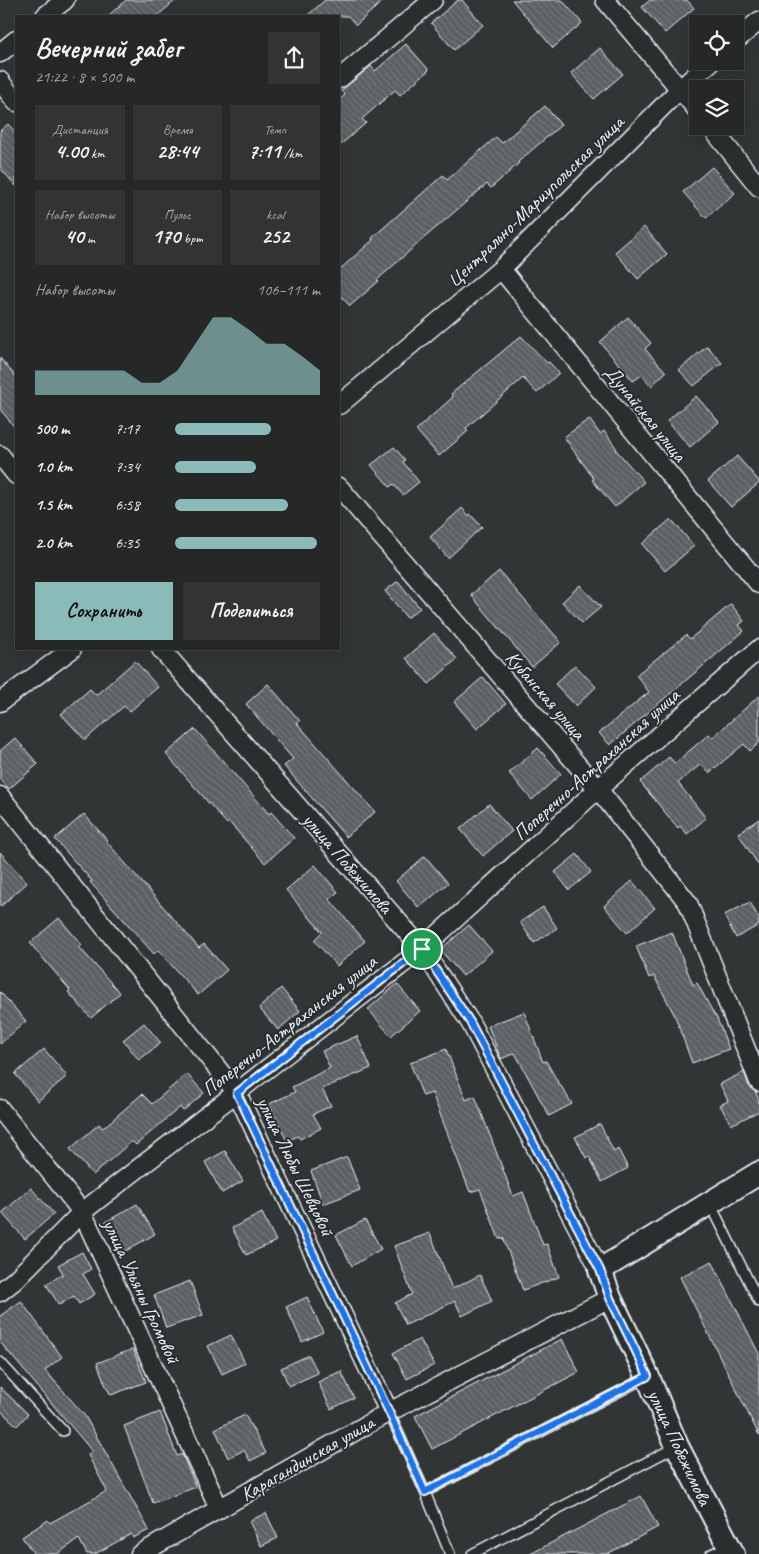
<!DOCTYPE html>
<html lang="ru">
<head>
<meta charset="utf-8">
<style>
	:root { --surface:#262828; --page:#323434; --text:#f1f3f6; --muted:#a4a6a8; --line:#424445; --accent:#8bbbb9 }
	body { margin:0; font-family:Caveat,sans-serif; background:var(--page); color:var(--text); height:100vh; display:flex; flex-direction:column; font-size:19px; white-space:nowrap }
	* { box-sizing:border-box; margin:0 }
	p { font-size:16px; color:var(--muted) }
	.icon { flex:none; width:28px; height:28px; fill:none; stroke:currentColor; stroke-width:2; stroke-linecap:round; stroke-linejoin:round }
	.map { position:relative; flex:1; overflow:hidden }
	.details { position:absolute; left:15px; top:15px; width:325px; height:635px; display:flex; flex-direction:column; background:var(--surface); border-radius:0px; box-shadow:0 5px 20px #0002,0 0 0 1px var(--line) }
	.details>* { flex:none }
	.buttons { position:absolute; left:689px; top:15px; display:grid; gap:10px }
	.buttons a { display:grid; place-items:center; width:55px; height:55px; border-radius:0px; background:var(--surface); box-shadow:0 5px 20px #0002,0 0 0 1px var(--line); font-size:25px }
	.pin { position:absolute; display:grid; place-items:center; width:42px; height:42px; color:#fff; margin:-21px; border:2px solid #fff; border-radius:50%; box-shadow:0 1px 5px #0007 }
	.round { display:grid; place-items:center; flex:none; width:52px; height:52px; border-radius:0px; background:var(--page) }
	.head { display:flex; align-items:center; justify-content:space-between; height:85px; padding:0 20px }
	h1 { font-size:28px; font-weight:700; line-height:38px }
	.figures { display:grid; grid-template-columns:repeat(3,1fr); gap:8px; height:85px; padding:5px 20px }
	.figures div { display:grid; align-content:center; border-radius:0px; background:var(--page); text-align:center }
	.figures b { font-size:21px; font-weight:700 }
	.figures small { font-size:14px; font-weight:400 }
	.figures p { font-size:14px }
	.chart { height:140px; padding:10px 20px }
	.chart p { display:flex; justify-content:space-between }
	.chart svg { width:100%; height:90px; margin-top:5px; fill:var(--accent); opacity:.7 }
	.button { display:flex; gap:10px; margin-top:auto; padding:10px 20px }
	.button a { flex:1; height:58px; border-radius:0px; background:var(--accent); color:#111; font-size:20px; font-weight:700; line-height:58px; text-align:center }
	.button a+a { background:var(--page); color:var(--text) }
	ul { padding:0 20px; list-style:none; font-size:16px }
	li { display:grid; grid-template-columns:80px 60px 1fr; align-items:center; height:38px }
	li i { height:12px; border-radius:6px; background:var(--accent) }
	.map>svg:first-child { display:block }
	.building { fill:url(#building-back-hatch); stroke:#e8f1f8 }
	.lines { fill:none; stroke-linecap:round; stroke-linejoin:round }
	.service-casing { stroke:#e8f1f8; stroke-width:12 }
	.minor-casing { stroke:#e8f1f8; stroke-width:21 }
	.tertiary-casing { stroke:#e8f1f8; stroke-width:26 }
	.service { stroke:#2a2d2e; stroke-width:9 }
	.minor { stroke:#2a2d2e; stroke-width:18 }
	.tertiary { stroke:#2a2d2e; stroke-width:22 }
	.route-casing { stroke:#fff; stroke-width:10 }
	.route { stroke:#1a73e8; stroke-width:6 }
	.labels { text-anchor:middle; stroke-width:4; stroke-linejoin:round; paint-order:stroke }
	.street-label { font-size:20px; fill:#e8f1f8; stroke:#2a2d2e }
</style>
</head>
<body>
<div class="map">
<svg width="759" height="1554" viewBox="0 0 759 1554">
	<defs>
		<pattern id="building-back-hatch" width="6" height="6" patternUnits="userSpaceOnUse" patternTransform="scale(1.25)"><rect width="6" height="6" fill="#5c6063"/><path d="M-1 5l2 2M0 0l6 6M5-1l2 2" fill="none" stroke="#73777a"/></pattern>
	</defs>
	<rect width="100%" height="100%" fill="#323536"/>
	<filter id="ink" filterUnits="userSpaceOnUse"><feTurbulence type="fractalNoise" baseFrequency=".02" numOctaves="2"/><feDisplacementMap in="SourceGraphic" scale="10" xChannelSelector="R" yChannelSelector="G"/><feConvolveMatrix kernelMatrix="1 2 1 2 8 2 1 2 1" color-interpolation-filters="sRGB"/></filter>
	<g filter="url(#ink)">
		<path class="building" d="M126,0H176L157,16H108Z
			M325,0H384L356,25L348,16H307Z
			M458,0H462L483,25L454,50L431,23Z
			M512,0H562L582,23L553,48Z
			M650,0H687L694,8L665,33L642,7Z
			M406,44L429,70L400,95L395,90L362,119L366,123L339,146V100L345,95L341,91L371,66L375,71Z
			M600,48L623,74L594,99L571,73Z
			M545,106L561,125L518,162L519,163L491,188L487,184L423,239L377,280L379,281L350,306L339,294V270L373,240L372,238L443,175L447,180L496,137L502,143Z
			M8,124L16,133V186L0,168V131Z
			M712,167L735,193L706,218L683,192Z
			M644,227L667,254L638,279L615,252Z
			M628,317L651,343L645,349L666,372L651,386L642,375L633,381L600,342Z
			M521,336L547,363L549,362L559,373L537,393L523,378L466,428L468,431L439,456L416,430L453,397L451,394Z
			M707,346L722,363L694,386L679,370Z
			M0,358L16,377V429L0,409Z
			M696,396L719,422L690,447L667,421Z
			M589,419L600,434L604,431L617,449L616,450L644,482L615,507L592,480L594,479L564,437Z
			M394,447L405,460L403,462L419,482L403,495L393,484L390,487L371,465Z
			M737,456L759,481V483L731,507L708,481Z
			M462,508L468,516L470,514L482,527L448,558L430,537Z
			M671,519L694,546L665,571L642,544Z
			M499,571L561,642L532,667L471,595Z
			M398,581L420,608L407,618L385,591Z
			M580,585L601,607L582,623L562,602Z
			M731,604L744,621L739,625L744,631L610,745L599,733L649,692L636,675L686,635L690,639Z
			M434,633L457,659L429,684L406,658Z
			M135,661L158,687L129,712L124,706L85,740L61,714L90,689L96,695Z
			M575,665L596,687L576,706L555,684Z
			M483,677L506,704L477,729L454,702Z
			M268,684L300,721L297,723L375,812L346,837L284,766L293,759L246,704Z
			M759,696V743L750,751L744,744L709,773L701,764L678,783L706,818L687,834L680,826L678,828L640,782L669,757L675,763L709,734L712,738Z
			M195,729L269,814L271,812L294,838L265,863L229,822L227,824L166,754Z
			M15,738L38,764L9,789L0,779V751Z
			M538,748L561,774L532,800L509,773Z
			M489,804L512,831L483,856L460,829Z
			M84,814L107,840L106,841L199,948L204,944L227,970L198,995L158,950L154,954L90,882L92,881L55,839Z
			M759,819V866L738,833Z
			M0,852L27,883L0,907Z
			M577,854L591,872L569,890L555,872Z
			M425,856L448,883L419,908L396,881Z
			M315,865L338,892L329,899L365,941L337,966L314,940L322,932L286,890Z
			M632,881L655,908L627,933L604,906Z
			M750,902L759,919V925L736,938L724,915Z
			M543,907L557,928L534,943L520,922Z
			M59,918L82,945L79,947L120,993L91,1018L68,992L70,990L30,943Z
			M469,925L492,951L463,976L440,950Z
			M672,932L693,985L697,983L715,1016H716L729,1049L692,1063L675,1016L654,976L649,978L636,946Z
			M397,984L420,1011L391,1036L368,1009Z
			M281,988L300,1011L278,1030L259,1008Z
			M0,992L26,1021L0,1044Z
			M524,1012L543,1062L546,1061L560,1086H561L572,1104L549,1116L515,1053L501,1059L488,1026Z
			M144,1023L161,1043L139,1060L123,1040Z
			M357,1036L371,1068L322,1089L331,1106L313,1114L321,1128L300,1139L298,1136L287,1141L269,1104L295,1092L292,1087L330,1068L322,1051Z
			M44,1049L67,1076L38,1101L15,1074Z
			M446,1049L466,1100L475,1096L513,1196L523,1192L543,1245L547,1244L559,1277L523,1290L503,1238L499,1239L480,1189L470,1192L432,1093L423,1096L410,1063Z
			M744,1072L749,1086L755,1091L759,1100V1111L731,1125L720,1105L728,1101L720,1084Z
			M187,1074L204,1093L183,1111L180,1107L136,1145L132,1141L93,1175L70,1149L99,1124L103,1128L142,1094L152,1104Z
			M600,1124L614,1152L618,1149L628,1168L602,1182L589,1156L586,1158L575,1137Z
			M225,1151L243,1181L222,1193L205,1162Z
			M347,1157L360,1190L323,1204L311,1171Z
			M31,1188L54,1214L25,1239L2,1213Z
			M137,1204L155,1234L122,1253L104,1223Z
			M262,1213L276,1241L246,1255L232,1228Z
			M365,1220L381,1249L352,1266L336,1235Z
			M430,1233L452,1289L480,1275L492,1301L462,1316L455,1301L406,1325L395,1303L412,1294L394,1246Z
			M82,1252L91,1269L83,1274L95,1294L79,1304L74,1296L59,1305L46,1284L63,1274L58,1265Z
			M712,1261L759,1354V1435L680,1277Z
			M190,1281L203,1315L166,1328L154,1295Z
			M307,1297L323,1332L302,1342L286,1307Z
			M21,1301L62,1357L45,1370L85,1416L149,1530L133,1538L131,1534L95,1554H87L79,1539L57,1554H34L22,1537L48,1520L50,1523L107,1491L88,1455L92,1451L0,1342V1316Z
			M231,1335L245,1363L222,1374L208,1346Z
			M420,1339L434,1365L407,1379L393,1353Z
			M562,1339L579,1372L432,1449L415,1416Z
			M133,1349L146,1382L111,1395L106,1386L97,1363Z
			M309,1355L318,1373L289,1386L281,1368Z
			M341,1371L354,1398L331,1409L318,1382Z
			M0,1387L28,1414L17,1426L0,1410Z
			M160,1412L177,1456L182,1454L196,1487L153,1503L124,1426Z
			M245,1415L266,1453L250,1461L244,1450L228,1458L215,1429Z
			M641,1496L658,1527L607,1554H530Z
			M266,1513L278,1538L261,1546L249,1521Z"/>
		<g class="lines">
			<g class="service-casing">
				<path id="service" d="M710,1203L759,1302
					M0,1362L63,1431
					M389,1412L425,1492L450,1554
					M425,1492L647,1377
					M472,1554L677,1446
					M711,1554L729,1546"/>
			</g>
			<g class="minor-casing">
				<path id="minor" d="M605,0L698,111
					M45,16L65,0
					M735,41L759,21
					M0,53L16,40
					M339,79L433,0
					M0,81L16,102
					M710,126L759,187
					M501,269L759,584
					M339,405L501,269L680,89L712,61
					M0,455L16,475
					M339,487L598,789L688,903L759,1082
					M161,649L422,949L470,1022L600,1270
					M0,702L72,649
					M0,796L237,1093L389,1412
					M0,1109L82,1212L219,1508
					M0,1292L15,1280L82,1212L422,949L598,789L759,649
					M140,1554L389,1412L610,1298"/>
			</g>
			<g class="tertiary-casing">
				<path id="tertiary" d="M733,1554L677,1446L648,1377L610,1298L600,1270L759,1173"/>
			</g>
			<use href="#service" class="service"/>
			<use href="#minor" class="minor"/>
			<use href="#tertiary" class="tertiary"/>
		</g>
	</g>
	<g class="lines" filter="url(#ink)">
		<g class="route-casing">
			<path id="route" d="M422,949L470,1022L600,1270L610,1298L648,1376L425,1492L389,1412L237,1093Z"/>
		</g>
		<use href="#route" class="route"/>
	</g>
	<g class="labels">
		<g class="street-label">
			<text transform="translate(535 201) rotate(-44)" y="7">Центрально-Мариупольская улица</text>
			<text transform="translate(646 413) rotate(51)" y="7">Дунайская улица</text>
			<text transform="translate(546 695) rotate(49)" y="7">Кубанская улица</text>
			<text transform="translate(596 764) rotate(-42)" y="7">Поперечно-Астраханская улица</text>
			<text transform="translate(348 863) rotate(49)" y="7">улица Побежимова</text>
			<text transform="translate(289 1025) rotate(-38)" y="7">Поперечно-Астраханская улица</text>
			<text transform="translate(296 1166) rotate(64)" y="7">улица Любы Шевцовой</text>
			<text transform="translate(142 1291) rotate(65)" y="7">улица Ульяны Громовой</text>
			<text transform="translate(680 1447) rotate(65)" y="7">улица Побежимова</text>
			<text transform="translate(307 1458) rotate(-30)" y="7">Карагандинская улица</text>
		</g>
	</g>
</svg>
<div class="buttons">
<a><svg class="icon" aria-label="locate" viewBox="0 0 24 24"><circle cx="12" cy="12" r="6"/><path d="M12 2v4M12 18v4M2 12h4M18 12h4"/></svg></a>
<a><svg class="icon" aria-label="layers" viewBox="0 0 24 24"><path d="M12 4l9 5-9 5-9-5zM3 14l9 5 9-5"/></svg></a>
</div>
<div class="pin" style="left:422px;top:949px;background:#1e9e55"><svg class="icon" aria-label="arrive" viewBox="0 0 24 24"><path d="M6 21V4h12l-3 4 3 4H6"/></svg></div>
<section class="details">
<div class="head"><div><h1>Вечерний забег</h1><p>21:22 · 8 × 500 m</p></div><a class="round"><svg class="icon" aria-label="share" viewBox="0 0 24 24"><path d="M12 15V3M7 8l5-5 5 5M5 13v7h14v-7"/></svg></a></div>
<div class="figures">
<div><p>Дистанция</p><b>4.00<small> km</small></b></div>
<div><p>Время</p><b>28:44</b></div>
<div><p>Темп</p><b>7:11<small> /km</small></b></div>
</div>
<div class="figures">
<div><p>Набор высоты</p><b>40<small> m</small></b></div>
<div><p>Пульс</p><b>170<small> bpm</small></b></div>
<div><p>kcal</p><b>252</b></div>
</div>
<div class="chart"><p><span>Набор высоты</span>106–111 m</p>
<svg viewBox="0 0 160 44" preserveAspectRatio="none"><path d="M0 44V32L10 32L20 32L30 32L40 32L50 32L60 38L70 38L80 32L90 19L100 6L110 6L120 12L130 19L140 19L150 25L160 32V44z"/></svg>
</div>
<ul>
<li><b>500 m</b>7:17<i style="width:66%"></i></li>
<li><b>1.0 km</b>7:34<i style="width:56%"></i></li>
<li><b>1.5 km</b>6:58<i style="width:78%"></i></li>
<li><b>2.0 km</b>6:35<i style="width:98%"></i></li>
</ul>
<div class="button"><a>Сохранить</a><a>Поделиться</a></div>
</section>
</div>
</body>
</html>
